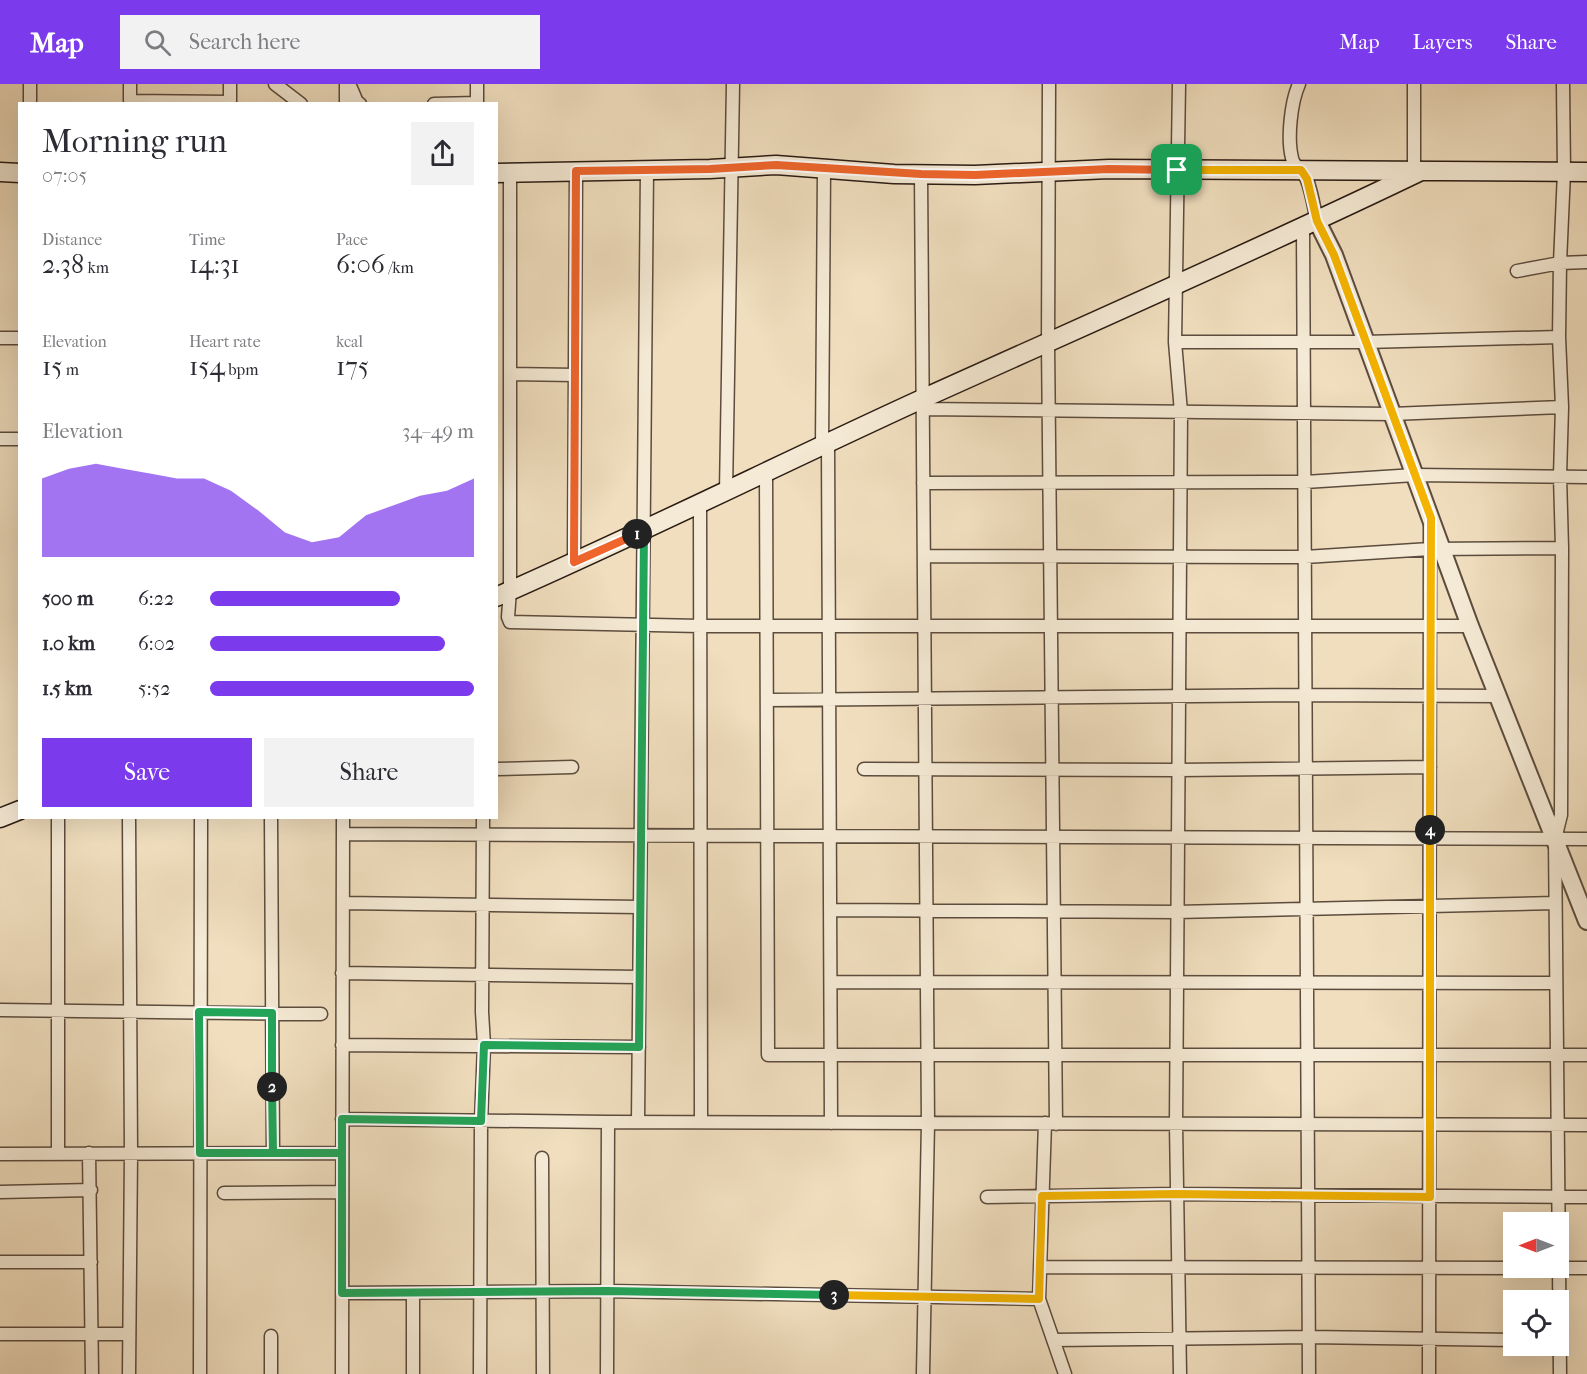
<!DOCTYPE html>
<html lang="en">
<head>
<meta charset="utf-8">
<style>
	:root { --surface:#fff; --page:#f2f2f3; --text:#2b2b33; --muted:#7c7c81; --accent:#7c3aed }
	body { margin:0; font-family:"IM FELL French Canon",serif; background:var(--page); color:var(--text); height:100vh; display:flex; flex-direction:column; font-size:22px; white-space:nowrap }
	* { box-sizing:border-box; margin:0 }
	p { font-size:20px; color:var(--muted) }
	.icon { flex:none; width:33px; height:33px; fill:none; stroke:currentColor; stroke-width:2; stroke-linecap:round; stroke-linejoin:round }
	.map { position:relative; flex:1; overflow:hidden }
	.drawer { position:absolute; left:18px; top:18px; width:480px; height:717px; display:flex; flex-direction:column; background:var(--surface); border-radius:0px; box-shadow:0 6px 24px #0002 }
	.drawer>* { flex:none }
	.needle { width:39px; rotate:270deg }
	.tools { position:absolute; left:1503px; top:1128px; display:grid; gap:12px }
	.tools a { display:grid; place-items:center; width:66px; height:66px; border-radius:0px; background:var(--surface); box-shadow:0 6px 24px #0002; font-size:30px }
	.pin { position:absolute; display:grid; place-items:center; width:51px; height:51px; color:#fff; margin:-26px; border-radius:12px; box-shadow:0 3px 9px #0006 }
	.km { position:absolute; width:30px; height:30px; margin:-15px; border-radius:50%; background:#222; color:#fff; font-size:16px; line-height:30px; text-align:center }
	.round { display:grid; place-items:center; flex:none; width:63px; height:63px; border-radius:0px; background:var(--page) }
	.head { display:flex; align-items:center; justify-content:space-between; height:102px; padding:0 24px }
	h1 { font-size:33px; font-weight:600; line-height:45px }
	.metrics { display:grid; grid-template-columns:repeat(3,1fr); gap:9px; height:102px; padding:6px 24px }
	.metrics div { display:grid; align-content:center }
	.metrics b { font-size:26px; font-weight:600 }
	.metrics small { font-size:16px; font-weight:400 }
	.metrics p { font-size:16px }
	.chart { height:168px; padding:12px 24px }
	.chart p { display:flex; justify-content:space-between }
	.chart svg { width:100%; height:108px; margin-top:6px; fill:var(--accent); opacity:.7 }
	.action { display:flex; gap:12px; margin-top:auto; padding:12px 24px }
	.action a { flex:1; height:69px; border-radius:0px; background:var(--accent); color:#fff; font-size:24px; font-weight:600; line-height:69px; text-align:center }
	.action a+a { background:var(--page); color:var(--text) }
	ul { padding:0 24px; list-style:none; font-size:20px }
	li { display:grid; grid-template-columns:96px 72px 1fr; align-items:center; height:45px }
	li i { height:15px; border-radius:8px; background:var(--accent) }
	header { display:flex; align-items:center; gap:36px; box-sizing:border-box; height:84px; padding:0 30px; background:var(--accent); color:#fff }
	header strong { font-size:28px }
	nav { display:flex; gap:33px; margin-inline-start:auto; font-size:21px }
	.search { width:420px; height:54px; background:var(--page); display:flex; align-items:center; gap:15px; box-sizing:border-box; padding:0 21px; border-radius:0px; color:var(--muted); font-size:22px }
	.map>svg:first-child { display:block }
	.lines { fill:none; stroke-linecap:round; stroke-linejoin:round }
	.minor-casing { stroke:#5c4c3e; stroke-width:15 }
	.tertiary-casing { stroke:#5c4c3e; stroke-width:20 }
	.secondary-casing { stroke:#2a1b13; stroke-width:21 }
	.minor { stroke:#f5ead5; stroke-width:12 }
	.tertiary { stroke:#f5ead5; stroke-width:16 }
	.secondary { stroke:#f5ead5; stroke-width:18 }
	.split-1-casing { stroke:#fff; stroke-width:12 }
	.split-2-casing { stroke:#fff; stroke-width:12 }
	.split-3-casing { stroke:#fff; stroke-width:12 }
	.split-4-casing { stroke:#fff; stroke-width:12 }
	.split-5-casing { stroke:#fff; stroke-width:12 }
	.split-1 { stroke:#f0652b; stroke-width:8 }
	.split-2 { stroke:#22a559; stroke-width:8 }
	.split-3 { stroke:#22a559; stroke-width:8 }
	.split-4 { stroke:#f5b400; stroke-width:8 }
	.split-5 { stroke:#f5b400; stroke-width:8 }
</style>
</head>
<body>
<header>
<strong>Map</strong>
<div class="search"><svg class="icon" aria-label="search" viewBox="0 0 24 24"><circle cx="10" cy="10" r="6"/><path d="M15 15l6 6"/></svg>Search here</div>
<nav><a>Map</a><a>Layers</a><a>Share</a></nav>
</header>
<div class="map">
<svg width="1587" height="1290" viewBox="0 0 1587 1290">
	<rect width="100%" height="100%" fill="#f0debe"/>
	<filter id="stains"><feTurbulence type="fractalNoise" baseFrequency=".00333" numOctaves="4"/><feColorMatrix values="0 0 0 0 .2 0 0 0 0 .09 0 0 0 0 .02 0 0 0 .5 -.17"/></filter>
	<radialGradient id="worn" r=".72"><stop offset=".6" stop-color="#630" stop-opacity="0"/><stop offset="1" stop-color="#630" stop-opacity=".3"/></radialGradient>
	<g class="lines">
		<g class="minor-casing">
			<path id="minor" d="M30,0V20
				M130,0V17L230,18V0
				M275,0L301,20
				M477,0V20
				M1049,0L1048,260L1056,1040
				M1179,0L1175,258L1181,328L1176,1040L1180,1290
				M1299,0C1291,18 1287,54 1292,74C1293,82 1304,88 1307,96C1312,109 1314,124 1317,137
				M346,4H351L357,18L360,20
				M346,20V0
				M434,20L477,19
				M1414,86V0
				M510,88V506L508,533L510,538L700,542H1470
				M921,90L928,1039L923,1290
				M1303,143L1309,1290
				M1517,187L1560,179L1587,178
				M0,254H20
				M1175,258H1365L1559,253
				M510,290L575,291
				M923,325L1392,330L1562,323
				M0,355H20
				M828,360L831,1039
				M822,363L824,85
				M766,389L768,971H1587
				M923,399L1305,398L1415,391L1587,393
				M726,408L733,0
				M700,420L701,1038
				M924,472L1305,473L1430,465L1562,464
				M574,478L576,87
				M767,616L1306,611L1498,612
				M496,685L572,683
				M864,685L1178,686L1430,683
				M271,734L273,1069
				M343,750L1587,755
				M343,819L640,823
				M830,826L1177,828L1555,819
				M342,889L639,893
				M831,898L1556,899
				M0,926L321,930
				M342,961L639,963
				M342,1035L608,1038L1587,1041
				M638,1038L647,86
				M1045,1039L1039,1215L1065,1290
				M89,1069L92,1290
				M0,1070L342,1069
				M58,1070V734
				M542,1074L543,1290
				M0,1108L91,1106
				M224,1109L342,1108
				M987,1113L1177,1110L1587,1113
				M0,1178H91
				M1040,1183L1587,1184
				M342,1209L607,1207L1039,1215
				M0,1250H129
				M1053,1256L1309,1253L1514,1256
				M129,1290L131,1069L129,734
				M200,1290L201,734
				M271,1290V1252
				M342,1290L343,734
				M413,1290V1209
				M480,1290L481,1037L484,961L482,928L483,734
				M607,1290L608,1038
				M1429,1290L1430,442
				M1560,1290L1555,755L1561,731L1562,464L1560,392L1562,323L1559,253L1560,179L1564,88L1563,0"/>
		</g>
		<g class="tertiary-casing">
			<path id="tertiary" d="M1317,137L1334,171L1470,542L1587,837"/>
		</g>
		<g class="secondary-casing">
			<path id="secondary" d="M0,88L20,89
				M496,89L710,85L776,81L894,90L975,91L1109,85L1587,88
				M496,513C640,450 780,380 922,315C1088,240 1255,167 1419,88
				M0,734L20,726"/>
		</g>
		<use href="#minor" class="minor"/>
		<use href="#tertiary" class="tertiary"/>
		<use href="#secondary" class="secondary"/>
	</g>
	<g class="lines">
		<g class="split-1-casing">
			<path id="split-1" d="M637,450L574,478L576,87L710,85L776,81L921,90L975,91L1109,85L1177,86"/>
		</g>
		<g class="split-2-casing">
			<path id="split-2" d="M272,1003L273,1069H342V1035L481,1037L484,961L639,963L644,447L637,450"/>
		</g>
		<g class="split-3-casing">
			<path id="split-3" d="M272,1003V929L199,928L200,1069H342V1209L607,1207L834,1211"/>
		</g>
		<g class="split-4-casing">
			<path id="split-4" d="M834,1211L1039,1215L1042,1112L1177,1110L1430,1113V746"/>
		</g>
		<g class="split-5-casing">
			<path id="split-5" d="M1177,86H1301L1307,95L1317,137L1334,171L1431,434L1430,746"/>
		</g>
		<use href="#split-1" class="split-1"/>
		<use href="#split-2" class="split-2"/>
		<use href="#split-3" class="split-3"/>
		<use href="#split-4" class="split-4"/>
		<use href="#split-5" class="split-5"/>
	</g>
	<rect width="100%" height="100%" filter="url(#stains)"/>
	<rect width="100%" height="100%" fill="url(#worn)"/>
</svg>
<div class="tools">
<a><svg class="needle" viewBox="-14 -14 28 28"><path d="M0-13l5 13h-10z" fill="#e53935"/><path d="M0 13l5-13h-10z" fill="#7c7c81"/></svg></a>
<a><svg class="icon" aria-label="locate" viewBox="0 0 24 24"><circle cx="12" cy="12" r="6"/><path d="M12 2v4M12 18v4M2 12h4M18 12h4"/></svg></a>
</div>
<div class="pin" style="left:1177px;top:86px;background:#1e9e55"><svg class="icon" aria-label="arrive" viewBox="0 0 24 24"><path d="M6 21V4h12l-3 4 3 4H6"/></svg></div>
<b class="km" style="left:637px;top:450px">1</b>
<b class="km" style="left:272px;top:1003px">2</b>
<b class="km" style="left:834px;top:1211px">3</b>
<b class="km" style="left:1430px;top:746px">4</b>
<section class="drawer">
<div class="head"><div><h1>Morning run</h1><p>07:05</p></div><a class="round"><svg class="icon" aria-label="share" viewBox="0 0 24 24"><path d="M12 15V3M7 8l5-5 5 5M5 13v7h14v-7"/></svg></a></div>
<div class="metrics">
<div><p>Distance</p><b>2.38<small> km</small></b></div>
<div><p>Time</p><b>14:31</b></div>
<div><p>Pace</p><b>6:06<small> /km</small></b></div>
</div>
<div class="metrics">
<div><p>Elevation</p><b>15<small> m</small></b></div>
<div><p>Heart rate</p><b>154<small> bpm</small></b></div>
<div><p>kcal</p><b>175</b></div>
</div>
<div class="chart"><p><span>Elevation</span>34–49 m</p>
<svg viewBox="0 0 160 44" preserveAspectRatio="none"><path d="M0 44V12L10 8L20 6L30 8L40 10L50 12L60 12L70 17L80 25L90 34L100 38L110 36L120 27L130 23L140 19L150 17L160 12V44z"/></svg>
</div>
<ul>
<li><b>500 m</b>6:22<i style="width:72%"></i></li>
<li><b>1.0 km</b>6:02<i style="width:89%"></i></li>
<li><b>1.5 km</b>5:52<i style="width:100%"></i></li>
</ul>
<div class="action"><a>Save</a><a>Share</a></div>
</section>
</div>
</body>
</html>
